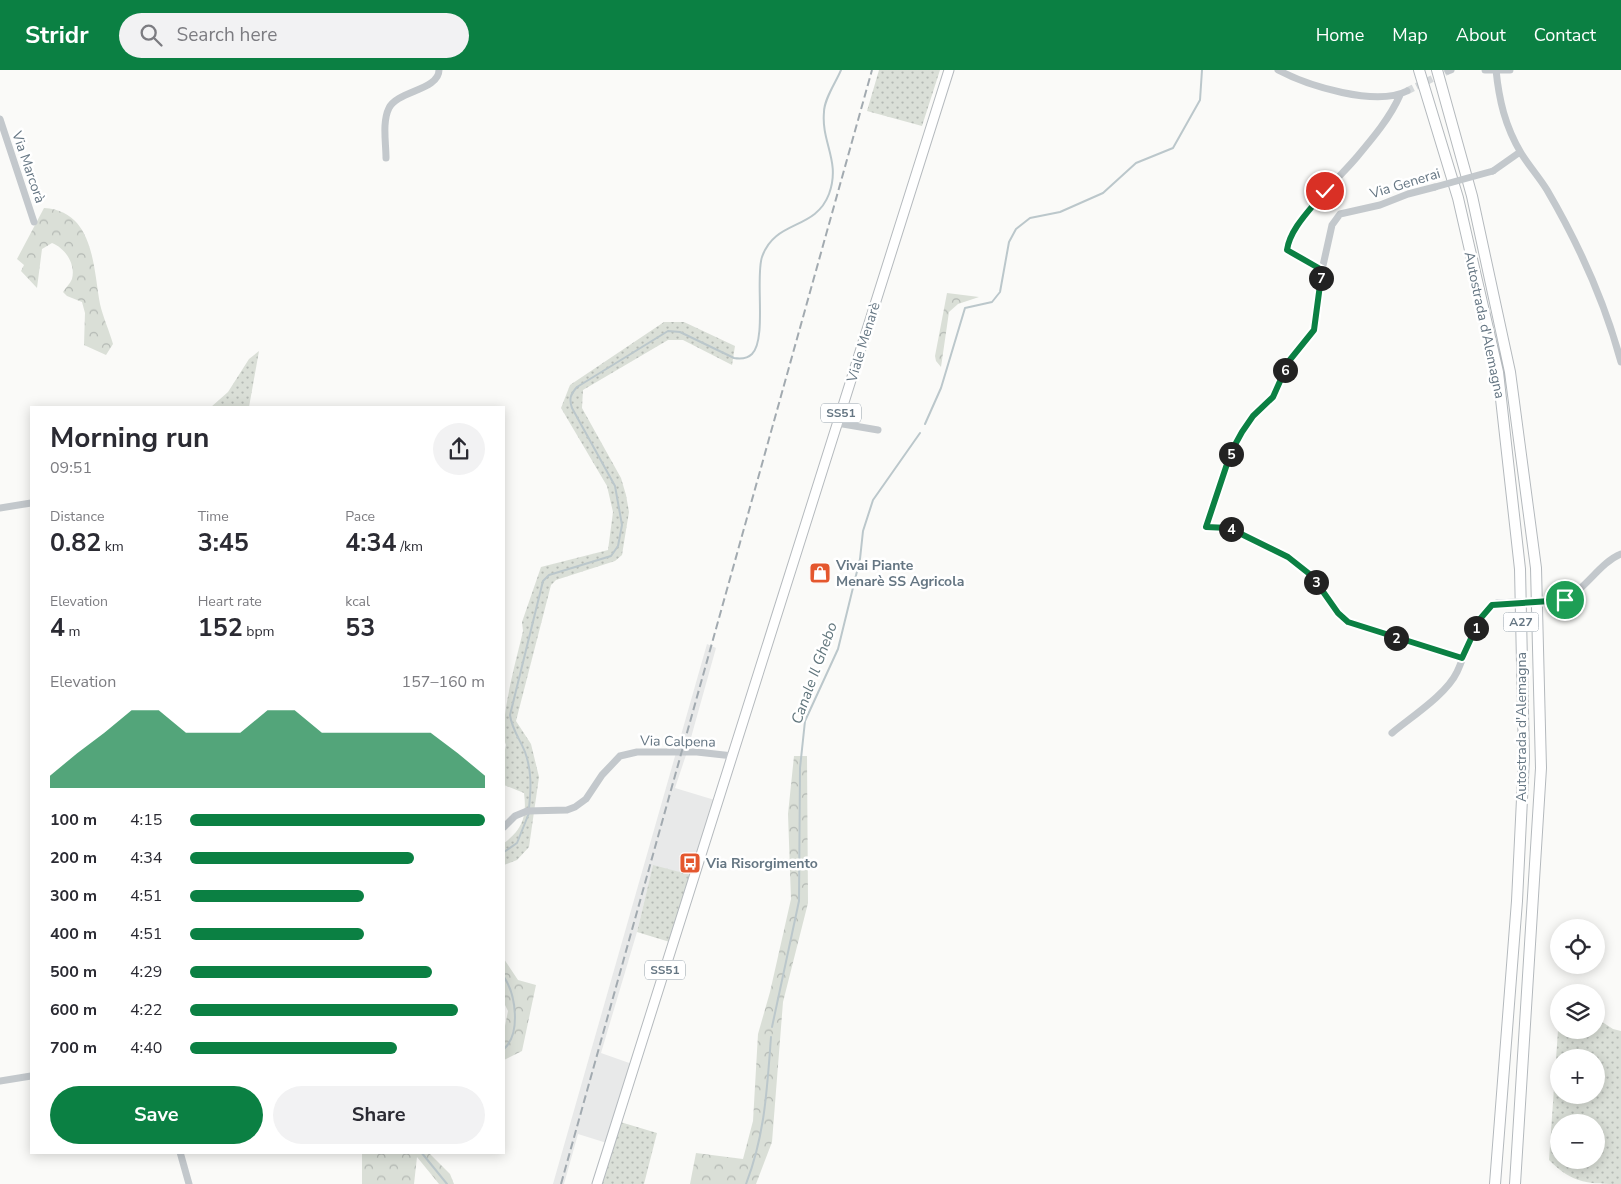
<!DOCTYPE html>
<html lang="en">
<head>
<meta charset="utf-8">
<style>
	:root { --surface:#fff; --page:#f2f2f3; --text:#2b2b33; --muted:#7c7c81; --accent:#0b8043 }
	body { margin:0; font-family:"Nunito Sans",sans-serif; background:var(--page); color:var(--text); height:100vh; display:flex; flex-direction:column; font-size:19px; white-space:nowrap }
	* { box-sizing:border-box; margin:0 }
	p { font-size:16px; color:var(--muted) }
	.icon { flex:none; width:28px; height:28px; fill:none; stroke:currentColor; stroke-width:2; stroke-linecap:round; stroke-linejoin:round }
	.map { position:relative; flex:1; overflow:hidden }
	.panel { position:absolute; left:30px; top:336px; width:475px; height:748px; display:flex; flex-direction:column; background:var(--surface); border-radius:0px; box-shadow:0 2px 12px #0003 }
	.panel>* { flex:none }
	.buttons { position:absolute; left:1550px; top:849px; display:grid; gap:10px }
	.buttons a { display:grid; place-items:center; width:55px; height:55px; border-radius:50%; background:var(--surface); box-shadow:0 2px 12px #0003; font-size:25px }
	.pin { position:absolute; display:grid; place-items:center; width:42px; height:42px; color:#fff; margin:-21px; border:2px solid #fff; border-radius:50%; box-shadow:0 1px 5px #0007 }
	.km { position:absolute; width:25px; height:25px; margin:-12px; border-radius:50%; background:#222; color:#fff; font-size:14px; line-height:25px; text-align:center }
	.round { display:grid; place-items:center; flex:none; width:52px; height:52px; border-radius:26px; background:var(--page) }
	.overview { display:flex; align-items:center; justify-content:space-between; height:85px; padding:0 20px }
	h1 { font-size:28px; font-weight:700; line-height:38px }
	.metrics { display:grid; grid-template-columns:repeat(3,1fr); gap:8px; height:85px; padding:5px 20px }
	.metrics div { display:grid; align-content:center }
	.metrics b { font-size:25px; font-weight:700 }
	.metrics small { font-size:14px; font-weight:400 }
	.metrics p { font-size:14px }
	.chart { height:140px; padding:10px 20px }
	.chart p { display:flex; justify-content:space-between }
	.chart svg { width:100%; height:90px; margin-top:5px; fill:var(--accent); opacity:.7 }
	.action { display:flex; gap:10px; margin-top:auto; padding:10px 20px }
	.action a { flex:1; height:58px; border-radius:30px; background:var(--accent); color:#fff; font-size:20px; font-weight:700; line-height:58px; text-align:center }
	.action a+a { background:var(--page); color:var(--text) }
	ul { padding:0 20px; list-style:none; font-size:16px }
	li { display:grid; grid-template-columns:80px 60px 1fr; align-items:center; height:38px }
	li i { height:12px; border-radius:6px; background:var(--accent) }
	header { display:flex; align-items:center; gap:30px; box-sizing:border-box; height:70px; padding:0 25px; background:var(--accent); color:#fff }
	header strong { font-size:24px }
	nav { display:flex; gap:28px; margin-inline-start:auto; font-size:18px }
	.search { width:350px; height:45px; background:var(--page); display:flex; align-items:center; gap:12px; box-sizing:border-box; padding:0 18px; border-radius:28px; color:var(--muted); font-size:19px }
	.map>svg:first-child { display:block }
	.built { fill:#e8e9e9 }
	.green { fill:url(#green-dots); fill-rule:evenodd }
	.forest { fill:url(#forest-crowns) }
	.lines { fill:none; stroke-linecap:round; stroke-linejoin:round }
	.stream { stroke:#bbc7cb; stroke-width:2 }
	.minor-tunnel { stroke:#d5d9db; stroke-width:7; stroke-dasharray:7 3.5; stroke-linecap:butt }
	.major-casing { stroke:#b5babe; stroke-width:11 }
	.highway-casing { stroke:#b4b9bd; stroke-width:12 }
	.minor { stroke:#c3c8cc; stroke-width:7 }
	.major { stroke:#fff; stroke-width:9 }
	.highway { stroke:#fff; stroke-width:10 }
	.rail { stroke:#a2aab0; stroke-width:2; stroke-dasharray:8 4; stroke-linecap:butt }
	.minor-bridge { stroke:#c3c8cc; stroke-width:7 }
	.route-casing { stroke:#fff; stroke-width:10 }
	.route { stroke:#0b8043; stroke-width:6 }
	.labels { text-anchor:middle; stroke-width:5; stroke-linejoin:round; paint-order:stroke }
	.shield { fill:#fff; stroke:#939fa8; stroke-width:1 }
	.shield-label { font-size:12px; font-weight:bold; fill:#657683 }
	.street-label { font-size:14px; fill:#657683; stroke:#fff }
	.poi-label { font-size:14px; font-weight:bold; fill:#657683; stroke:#fff; text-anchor:start }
	.water-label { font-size:15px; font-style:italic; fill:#60757c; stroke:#fff }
</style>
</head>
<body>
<header>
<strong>Stridr</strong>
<div class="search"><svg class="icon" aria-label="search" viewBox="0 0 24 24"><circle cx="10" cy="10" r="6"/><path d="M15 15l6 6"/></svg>Search here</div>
<nav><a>Home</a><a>Map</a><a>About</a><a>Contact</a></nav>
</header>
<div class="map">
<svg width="1621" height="1114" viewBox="0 0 1621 1114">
	<defs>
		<pattern id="green-dots" width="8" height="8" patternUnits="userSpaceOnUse" patternTransform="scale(1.25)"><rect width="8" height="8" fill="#dadfd7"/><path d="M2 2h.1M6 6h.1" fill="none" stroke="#b4b9b4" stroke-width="1.8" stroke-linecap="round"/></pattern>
		<pattern id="forest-crowns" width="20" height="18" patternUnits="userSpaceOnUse" patternTransform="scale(1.25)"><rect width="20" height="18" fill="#dadfd7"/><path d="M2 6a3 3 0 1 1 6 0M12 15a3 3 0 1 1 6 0" fill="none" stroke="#b4b9b4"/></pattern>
	</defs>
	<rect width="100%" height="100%" fill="#fafaf8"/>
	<path class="built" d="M707,574L716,578L687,682L675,718L718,731L695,806L653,796L637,862L601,983L635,995L610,1074L578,1064L564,1114H553Z"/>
	<path class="green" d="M879,0H940L922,56L867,41Z
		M664,252H684L735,276L732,295L683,270H668L583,320L582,338L621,408L626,425L629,442L626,460L622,485L615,491L556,510L551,515L516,651L531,674L539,707L529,777L517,790L504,795V773C523,759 527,746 524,723L504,715V684L506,675C497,657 518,584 523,561L522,552L541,497L608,480L613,442L607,416L561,338L570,315Z
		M259,281L249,337H211L228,322L249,289Z
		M653,795L695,806L673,873L637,862Z
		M1559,946V960H1596V948L1613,959L1621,961V1114C1589,1114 1573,1114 1549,1090ZM1559,988H1596V1025H1559ZM1596,1052V1090H1559V1052Z
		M617,1051L657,1063L644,1114H597Z"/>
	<path class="forest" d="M44,138C94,141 93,196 100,234C103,247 109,260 113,274L106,285L84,275L85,243L82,232L67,226L63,222C66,217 70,214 72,209C76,194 65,178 52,173L42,179L37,218L21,201L24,195L17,189Z
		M947,223L979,227L958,234L949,242L941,297L936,291L935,286Z
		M794,686H807L808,833L783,932L772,1072L756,1114H690L696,1083L743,1089L753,1051L758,964L770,922L791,829L788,744Z
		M504,889L518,910L536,915L522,981L504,990V961L508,941L504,933Z
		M362,1083H429L450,1104L454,1114H439L417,1087L414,1114H362Z"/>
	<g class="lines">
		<path class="stream" d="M925,354L941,318L965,238L992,232L1000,222L1009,172L1016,159L1030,148L1060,142L1103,123L1136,93L1173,78L1200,30L1202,0
			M529,738C531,719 532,701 525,682C520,669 512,660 510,645L543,511L549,505L611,486L618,476L622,455L615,416L572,338C569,329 570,325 577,317L668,261L680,262L734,288C740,289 747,289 752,284C767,269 755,207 762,187C775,149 815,161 829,124C841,91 821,73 824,42C824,29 836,12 841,0
			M504,782L517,773L529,743
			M504,907C516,925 521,963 504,979
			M772,957L799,831L800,698L805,651L838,579L860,489L863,461L873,430L920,363
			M421,1082L447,1114
			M746,1114C765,1065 767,1019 771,967"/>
		<path class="minor-tunnel" d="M1407,21L1448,1"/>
		<g class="major-casing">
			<path id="major" d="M597,1114L949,0"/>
		</g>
		<g class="highway-casing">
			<path id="highway" d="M1419,0L1458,128L1498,302L1520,499L1524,688L1517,831L1495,1114
				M1437,0L1472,126L1510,302L1536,498L1541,698L1515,1114"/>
		</g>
		<path class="minor" d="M1278,0C1308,16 1376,37 1407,21
			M1485,0H1510
			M1496,0C1499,30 1505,56 1521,83C1529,96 1539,107 1547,120C1578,173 1605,233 1621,292
			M1448,1L1451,0
			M0,49L34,152
			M386,88C386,73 382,52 389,38C397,21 439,20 439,0
			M1493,101L1520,82
			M1435,117L1408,124L1380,135L1340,144L1332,155L1322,200L1314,260L1289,291L1273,327L1253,346L1241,362L1231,382L1206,457L1229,458L1288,487L1312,506L1338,543L1347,552L1462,588
			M1322,200L1289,182C1280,163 1343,104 1356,88C1372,69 1390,48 1400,25
			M837,353L878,360
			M0,438L31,433
			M1560,530C1582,526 1598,493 1621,484
			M1392,663C1411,647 1446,625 1457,602C1467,582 1475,540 1497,533
			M504,757L515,746L527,741L567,740L575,737L586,729L602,705L620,686L637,682H697L733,686
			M0,1011L31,1006
			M180,1082L189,1114"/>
		<use href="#major" class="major"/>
		<use href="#highway" class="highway"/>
		<path class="rail" d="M561,1114L872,0"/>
		<path class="minor-bridge" d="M1435,117L1493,101
			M1497,533L1560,530"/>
	</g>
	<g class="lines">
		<g class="route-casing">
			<path id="route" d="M1325,121C1312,138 1290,158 1287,180L1322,200L1314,260L1289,291L1273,327L1253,346L1242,362L1231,382L1206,457L1229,458L1288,487L1312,506L1338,543L1348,552L1462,588L1480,549L1492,535L1565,530"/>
		</g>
		<use href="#route" class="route"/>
	</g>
	<defs>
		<g id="shop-square" transform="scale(1.125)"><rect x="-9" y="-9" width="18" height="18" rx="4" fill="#e4572e" stroke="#fff"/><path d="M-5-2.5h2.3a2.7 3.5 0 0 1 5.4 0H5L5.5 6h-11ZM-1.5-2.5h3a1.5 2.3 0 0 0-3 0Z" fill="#fff"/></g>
		<g id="bus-square" transform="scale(1.125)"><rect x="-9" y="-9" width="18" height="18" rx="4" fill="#e4572e" stroke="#fff"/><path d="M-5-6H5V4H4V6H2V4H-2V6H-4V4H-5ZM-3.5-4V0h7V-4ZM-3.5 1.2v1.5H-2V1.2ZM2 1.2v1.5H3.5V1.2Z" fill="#fff"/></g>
	</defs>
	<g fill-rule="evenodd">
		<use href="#shop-square" x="820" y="503"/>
		<use href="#bus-square" x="690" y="793"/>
	</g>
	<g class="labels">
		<g class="shield">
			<rect x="821" y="333.5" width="40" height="19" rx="4"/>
			<rect x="1503.5" y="542.5" width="35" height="19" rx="4"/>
			<rect x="645" y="890.5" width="40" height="19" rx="4"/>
		</g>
		<g class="shield-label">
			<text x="841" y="347">SS51</text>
			<text x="1521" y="556">A27</text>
			<text x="665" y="904">SS51</text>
		</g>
		<g class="street-label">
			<text transform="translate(29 97) rotate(71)" y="5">Via Marcorà</text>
			<text transform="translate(1405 113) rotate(-17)" y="5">Via Generai</text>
			<text transform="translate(1485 255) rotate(78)" y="5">Autostrada d'Alemagna</text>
			<text transform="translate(863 272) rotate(-73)" y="5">Viale Menarè</text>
			<text transform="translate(1521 657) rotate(-90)" y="5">Autostrada d'Alemagna</text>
			<text transform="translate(678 671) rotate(1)" y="5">Via Calpena</text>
		</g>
		<g class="poi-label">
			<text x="836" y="500">Vivai Piante<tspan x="836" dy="16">Menarè SS Agricola</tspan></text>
			<text x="706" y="798">Via Risorgimento</text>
		</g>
		<g class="water-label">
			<text transform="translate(814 603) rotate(-70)" y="5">Canale Il Ghebo</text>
		</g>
	</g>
</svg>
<div class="buttons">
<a><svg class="icon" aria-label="locate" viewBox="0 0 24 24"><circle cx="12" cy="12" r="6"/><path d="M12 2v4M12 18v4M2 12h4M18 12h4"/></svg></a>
<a><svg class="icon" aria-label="layers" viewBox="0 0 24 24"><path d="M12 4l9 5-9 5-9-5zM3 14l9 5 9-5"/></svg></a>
<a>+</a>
<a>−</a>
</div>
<div class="pin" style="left:1565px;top:530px;background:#1e9e55"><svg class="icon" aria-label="arrive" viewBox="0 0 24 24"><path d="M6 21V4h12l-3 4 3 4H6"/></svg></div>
<div class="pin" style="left:1325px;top:121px;background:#d93025"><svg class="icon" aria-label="check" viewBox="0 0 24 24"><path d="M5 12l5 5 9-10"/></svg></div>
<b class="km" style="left:1476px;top:558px">1</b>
<b class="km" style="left:1396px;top:568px">2</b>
<b class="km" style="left:1316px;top:512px">3</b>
<b class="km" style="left:1231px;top:459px">4</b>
<b class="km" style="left:1231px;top:384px">5</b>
<b class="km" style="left:1285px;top:300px">6</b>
<b class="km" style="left:1321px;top:208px">7</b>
<section class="panel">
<div class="overview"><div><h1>Morning run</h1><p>09:51</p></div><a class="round"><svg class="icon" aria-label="share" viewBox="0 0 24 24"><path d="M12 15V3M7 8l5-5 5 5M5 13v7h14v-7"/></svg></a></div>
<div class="metrics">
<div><p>Distance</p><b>0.82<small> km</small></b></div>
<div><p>Time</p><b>3:45</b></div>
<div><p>Pace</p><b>4:34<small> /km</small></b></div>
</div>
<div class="metrics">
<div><p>Elevation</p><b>4<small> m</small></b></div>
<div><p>Heart rate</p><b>152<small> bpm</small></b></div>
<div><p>kcal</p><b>53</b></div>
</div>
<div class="chart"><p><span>Elevation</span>157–160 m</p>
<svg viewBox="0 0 160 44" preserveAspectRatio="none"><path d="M0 44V38L10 27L20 17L30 6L40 6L50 17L60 17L70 17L80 6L90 6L100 17L110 17L120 17L130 17L140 17L150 27L160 38V44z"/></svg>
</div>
<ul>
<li><b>100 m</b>4:15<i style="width:100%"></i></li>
<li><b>200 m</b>4:34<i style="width:76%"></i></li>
<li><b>300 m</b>4:51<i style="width:59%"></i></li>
<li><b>400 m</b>4:51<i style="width:59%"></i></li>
<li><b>500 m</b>4:29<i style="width:82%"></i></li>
<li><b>600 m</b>4:22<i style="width:91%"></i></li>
<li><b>700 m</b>4:40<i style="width:70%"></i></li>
</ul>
<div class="action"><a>Save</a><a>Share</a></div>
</section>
</div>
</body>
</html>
